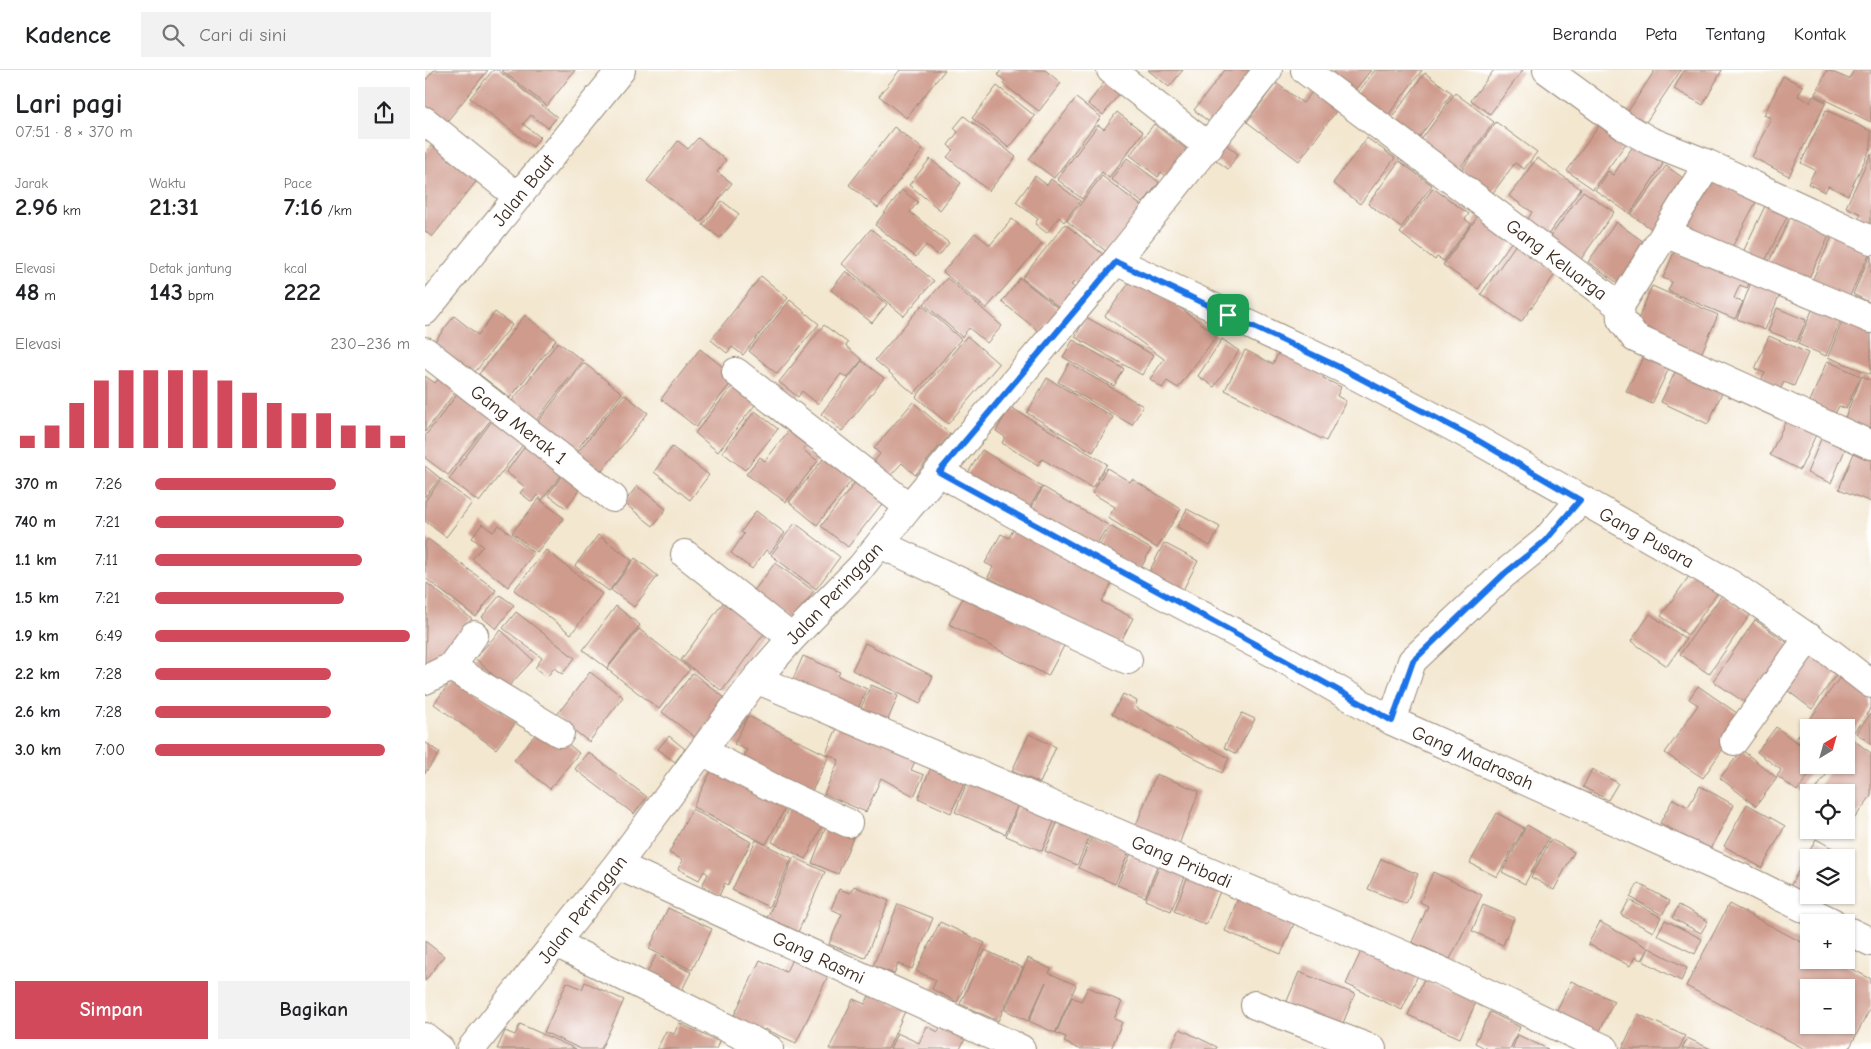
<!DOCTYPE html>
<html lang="id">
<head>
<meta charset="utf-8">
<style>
	:root { --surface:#fff; --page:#f2f2f2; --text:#202124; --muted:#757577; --line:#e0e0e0; --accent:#d1495b }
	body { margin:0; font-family:"Comic Neue",sans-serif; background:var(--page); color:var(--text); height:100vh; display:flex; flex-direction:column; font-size:19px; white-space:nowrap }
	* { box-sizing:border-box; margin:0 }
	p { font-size:16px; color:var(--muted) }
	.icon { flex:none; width:28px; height:28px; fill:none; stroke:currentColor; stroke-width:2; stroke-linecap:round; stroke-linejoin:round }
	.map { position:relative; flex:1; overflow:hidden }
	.panel { display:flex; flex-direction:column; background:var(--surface); width:425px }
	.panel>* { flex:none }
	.needle { width:32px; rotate:37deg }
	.buttons { position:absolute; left:1375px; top:649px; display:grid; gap:10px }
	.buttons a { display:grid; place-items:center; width:55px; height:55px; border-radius:0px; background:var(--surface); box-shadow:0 1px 4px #0004; font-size:25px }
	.pin { position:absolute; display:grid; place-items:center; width:42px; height:42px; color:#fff; margin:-21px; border-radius:10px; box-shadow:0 2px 8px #0006 }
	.round { display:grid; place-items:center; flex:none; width:52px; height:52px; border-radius:0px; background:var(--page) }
	.head { display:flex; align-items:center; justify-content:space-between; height:85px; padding:0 15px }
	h1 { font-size:28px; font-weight:700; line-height:38px }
	.stats { display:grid; grid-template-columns:repeat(3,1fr); gap:8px; height:85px; padding:5px 15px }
	.stats div { display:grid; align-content:center }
	.stats b { font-size:25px; font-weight:700 }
	.stats small { font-size:14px; font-weight:400 }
	.stats p { font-size:14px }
	.chart { height:140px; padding:10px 15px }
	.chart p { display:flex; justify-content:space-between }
	.chart svg { width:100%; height:90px; margin-top:5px; stroke:var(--accent); stroke-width:6 }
	.button { display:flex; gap:10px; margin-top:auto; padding:10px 15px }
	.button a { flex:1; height:58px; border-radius:0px; background:var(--accent); color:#fff; font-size:20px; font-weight:700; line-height:58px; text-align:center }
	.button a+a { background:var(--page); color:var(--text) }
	ul { padding:0 15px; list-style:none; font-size:16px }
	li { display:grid; grid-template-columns:80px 60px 1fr; align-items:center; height:38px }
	li i { height:12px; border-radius:6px; background:var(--accent) }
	header { display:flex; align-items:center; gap:30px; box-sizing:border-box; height:70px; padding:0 25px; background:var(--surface); border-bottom:1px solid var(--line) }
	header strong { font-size:24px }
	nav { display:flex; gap:28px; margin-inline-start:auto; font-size:18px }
	.search { width:350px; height:45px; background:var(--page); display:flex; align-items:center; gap:12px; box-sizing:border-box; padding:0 18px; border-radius:0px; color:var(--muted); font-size:19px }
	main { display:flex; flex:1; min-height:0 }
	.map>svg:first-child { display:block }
	.building { fill:#cf9b8d; fill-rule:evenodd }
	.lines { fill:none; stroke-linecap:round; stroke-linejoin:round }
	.minor-casing { stroke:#978877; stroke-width:30 }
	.minor { stroke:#fff; stroke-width:28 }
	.route-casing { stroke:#fff; stroke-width:10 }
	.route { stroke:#1a73e8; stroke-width:6 }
	.labels { text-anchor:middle; stroke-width:4; stroke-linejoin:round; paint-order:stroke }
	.street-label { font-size:19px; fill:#3b2a1e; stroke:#fff }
</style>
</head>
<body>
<header>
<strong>Kadence</strong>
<div class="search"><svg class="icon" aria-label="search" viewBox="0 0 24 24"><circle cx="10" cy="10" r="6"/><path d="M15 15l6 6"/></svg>Cari di sini</div>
<nav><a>Beranda</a><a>Peta</a><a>Tentang</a><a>Kontak</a></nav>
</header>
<main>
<section class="panel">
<div class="head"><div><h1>Lari pagi</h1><p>07:51 · 8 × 370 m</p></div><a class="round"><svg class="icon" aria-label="share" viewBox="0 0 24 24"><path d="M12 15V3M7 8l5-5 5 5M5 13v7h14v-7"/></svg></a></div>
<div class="stats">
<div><p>Jarak</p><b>2.96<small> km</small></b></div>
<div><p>Waktu</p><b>21:31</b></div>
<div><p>Pace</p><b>7:16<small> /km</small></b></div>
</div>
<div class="stats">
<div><p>Elevasi</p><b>48<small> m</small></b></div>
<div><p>Detak jantung</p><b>143<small> bpm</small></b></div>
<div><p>kcal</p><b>222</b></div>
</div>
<div class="chart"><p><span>Elevasi</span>230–236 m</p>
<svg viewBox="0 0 160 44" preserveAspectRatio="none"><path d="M5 44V38M15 44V33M25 44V22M35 44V11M45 44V6M55 44V6M65 44V6M75 44V6M85 44V11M95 44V17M105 44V22M115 44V27M125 44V27M135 44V33M145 44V33M155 44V38"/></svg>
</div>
<ul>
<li><b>370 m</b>7:26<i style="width:71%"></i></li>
<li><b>740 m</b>7:21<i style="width:74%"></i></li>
<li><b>1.1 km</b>7:11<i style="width:81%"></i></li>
<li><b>1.5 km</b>7:21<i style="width:74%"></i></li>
<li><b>1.9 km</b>6:49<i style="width:100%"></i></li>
<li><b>2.2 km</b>7:28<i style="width:69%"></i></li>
<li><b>2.6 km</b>7:28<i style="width:69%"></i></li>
<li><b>3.0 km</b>7:00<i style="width:90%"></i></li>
</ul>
<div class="button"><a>Simpan</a><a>Bagikan</a></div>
</section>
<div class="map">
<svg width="1446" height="979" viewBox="0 0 1446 979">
	<rect width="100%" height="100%" fill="#fff"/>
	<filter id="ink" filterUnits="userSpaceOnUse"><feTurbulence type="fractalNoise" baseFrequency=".02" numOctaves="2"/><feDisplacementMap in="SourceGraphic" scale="10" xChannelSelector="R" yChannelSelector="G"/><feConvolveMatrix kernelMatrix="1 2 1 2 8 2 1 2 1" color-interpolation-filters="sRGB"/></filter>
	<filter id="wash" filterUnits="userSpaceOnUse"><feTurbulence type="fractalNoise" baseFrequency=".0096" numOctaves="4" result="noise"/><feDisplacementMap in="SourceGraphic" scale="20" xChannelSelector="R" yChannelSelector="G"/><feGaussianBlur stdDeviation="1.12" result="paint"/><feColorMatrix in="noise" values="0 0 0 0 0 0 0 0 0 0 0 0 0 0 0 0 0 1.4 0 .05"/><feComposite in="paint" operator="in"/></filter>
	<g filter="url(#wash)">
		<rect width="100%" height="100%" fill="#f3e7d0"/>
		<g id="blocks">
			<path class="building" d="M9,0H63L20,54L0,38V11Z
				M68,0H73L132,47L123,58L106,45L98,54L115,67L108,77L45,28Z
				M76,0H150L122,36Z
				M475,0H520L481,48L454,26Z
				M576,0H620L636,13L614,41L578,14L580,11L573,5Z
				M723,0H758L744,17Z
				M800,0H831L788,55L769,40Z
				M911,0H946L927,24L905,7Z
				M950,0H997L961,48L931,25Z
				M1069,0H1098L1065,44L1046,30Z
				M1230,0H1256L1217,58L1200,46Z
				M1259,0H1297L1278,35L1249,19Z
				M1402,0L1424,9L1429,0H1446V52L1390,25Z
				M1000,3L1027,23L990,73L963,53Z
				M1358,6L1378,16L1373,26L1385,32L1388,26L1401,32L1364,106L1327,87L1346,48L1339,45Z
				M680,11L695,23L678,45L663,34Z
				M851,13L878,33L888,21L912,40L874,91L822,52Z
				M572,16L610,46L584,78L547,48Z
				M1030,23L1069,52L1032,102L994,73Z
				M651,28L676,47L629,108L604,89Z
				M1401,40L1446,61V77L1423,125L1403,116L1400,122L1383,114L1390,100L1376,93Z
				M692,42L718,62L684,108L677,102L657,129L632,109L673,55L679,59Z
				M539,46L591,87L564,121L522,87L528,80L523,75L533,62L529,58Z
				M1178,50L1205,68L1168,119L1142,101Z
				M1071,52L1112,82L1099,99L1090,93L1067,124L1036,100Z
				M729,54L766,83L745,109L736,102L733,107L705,85Z
				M469,57L498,79L453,138L424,115Z
				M273,68L301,90L292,102L307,113L276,152L222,111L253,71L263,79Z
				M942,68L970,88L935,134L908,113Z
				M9,72L54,108L7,167L0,161V84Z
				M798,72L813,84L803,99L787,87Z
				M1209,75L1238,94L1205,144L1170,120L1183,101L1188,105Z
				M1446,83V161L1431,153L1436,144L1421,137Z
				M702,88L734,112L718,133L686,109Z
				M1112,88L1156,119L1122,166L1102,151L1107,142L1084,126Z
				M505,89L536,113L515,140L484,115Z
				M974,91L1007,115L976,158L943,134Z
				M1241,96L1267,114L1233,163L1206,145Z
				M610,106L622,115L626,109L655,131L639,152L634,147L622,163L610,154L613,149L591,132Z
				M677,106L718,137L682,182L642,151Z
				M1283,107L1331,132L1306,179L1258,154Z
				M1008,118L1044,144L1040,149L1046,154L1019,191L1012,187L1010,190L975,163Z
				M477,120L493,132L485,142L524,173L514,186L501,175L491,187L450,155Z
				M1158,121L1189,142L1156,189L1125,167Z
				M297,131L314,144L295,168L278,155Z
				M1341,134L1363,145L1339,193L1318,182Z
				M1366,145L1405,164L1382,212L1343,194Z
				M1053,146L1087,171L1053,219L1018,195Z
				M587,149L617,174L561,239L518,202L550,163L565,175Z
				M1191,152L1226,177L1197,216L1163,192Z
				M640,154L680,186L656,217L649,212L646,215L656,222L640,242L597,208Z
				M446,159L509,211L479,246L417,194Z
				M1408,164L1445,182L1423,230L1386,213Z
				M1091,174L1131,203L1096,252L1056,224Z
				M1249,182L1329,202L1322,218L1315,215L1309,228L1318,232L1310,249L1243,221L1247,212L1238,208Z
				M1446,183V233L1428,224Z
				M421,201L462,234L447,253L406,220Z
				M710,205L792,265L753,318L742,311L737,318L725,309L739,289L680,246Z
				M1329,205L1358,216L1340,260L1312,249Z
				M336,206L363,228L318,285L307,277L302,283L286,270Z
				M522,208L577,256L562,273L544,258L537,267L499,234Z
				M595,208L634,239L616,263L577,232Z
				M1227,216L1293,245L1275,287L1209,259Z
				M365,230L394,254L352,304L324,281Z
				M1390,233L1418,244L1401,286L1373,274Z
				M497,235L536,269L489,324L450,290Z
				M1352,238L1381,250L1372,272L1343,261Z
				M70,242L87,255L47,306L7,275L29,246L53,265Z
				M100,245L131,270L85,328L54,304Z
				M661,247L728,285L717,305L650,267Z
				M1418,249L1446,261V304L1403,287Z
				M399,255L423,273L421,276L437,290L422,308L416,304L393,334L377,321L373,327L354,312Z
				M542,266L574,294L523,354L491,327Z
				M1344,266L1383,283L1369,316L1359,312L1355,320L1336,311L1340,303L1330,299Z
				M797,269L814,281L789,317L773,306Z
				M648,270L699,299L689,316L638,287Z
				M133,272L158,291L107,355L83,336Z
				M856,277L903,299L898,308L916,317L912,326L921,331L901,371L800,320L820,280L848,294Z
				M275,279L311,307L271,357L236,329Z
				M1221,282L1246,294L1227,334L1201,321Z
				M437,291L459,308L417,361L396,344Z
				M1402,291L1436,306L1421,339L1414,336L1409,346L1384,334Z
				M159,293L197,323L146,387L108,357Z
				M644,293L718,336L707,355L633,312Z
				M1253,296L1299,318L1283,354L1236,332Z
				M20,301L37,313L0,362V306L10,313Z
				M1437,306L1446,310V354L1443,361L1419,350Z
				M622,308L688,347L668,382L602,343Z
				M310,313L333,331L293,382L270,363Z
				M37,318L71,343L23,405L0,388V366Z
				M199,324L223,343L173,406L149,387Z
				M488,332L525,364L490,405L477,393L462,409L446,395L455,384L449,378Z
				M585,337L682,394L667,418L617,389L613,395L577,373L580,367L571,361Z
				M330,341L353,359L320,400L297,382Z
				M72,344L103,368L54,432L24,409Z
				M1363,346L1393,360L1375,400L1345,385Z
				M365,359L383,373L378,380L393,391L361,432L321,404L335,387L340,391Z
				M1398,364L1422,375L1406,413L1382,403Z
				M104,371L141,399L117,430L112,425L107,432L95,423L100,417L81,402Z
				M247,377L284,405L265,430L229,402Z
				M557,380L617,417L601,443L541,406Z
				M1429,383L1446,390V432L1414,419Z
				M402,384L430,406L392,455L364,432Z
				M0,396L15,408L0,427Z
				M682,398L705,412L707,409L756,439L732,478L683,448L690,437L667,423Z
				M142,399L160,412L141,438L123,425Z
				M436,405L463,426L423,477L396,456Z
				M16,409L47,433L21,467L0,451V431Z
				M212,416L241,439L228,456L199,433Z
				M618,417L683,455L667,483L602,446Z
				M114,429L139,448L112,482L87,463Z
				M762,439L795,457L785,476L752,457Z
				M331,441L360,463L345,483L341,480L327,499L306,483L319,464L316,462Z
				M592,451L692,503L677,532L708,548L694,575L563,507L568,497L560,493L576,464L584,468Z
				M370,453L415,487L391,519L346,485Z
				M57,454L68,462L74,455L109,483L83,517L47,489L58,476L47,468Z
				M685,456L726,479L715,500L673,478Z
				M173,465L207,490L184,521L150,496Z
				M3,469L71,520L51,547L0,508V473Z
				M739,473L773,491L758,520L724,502Z
				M121,480L177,524L146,564L89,520Z
				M210,488L233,506L209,537L186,520Z
				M350,493L389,521L366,551L328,522Z
				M1267,502L1294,521L1263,565L1236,546Z
				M2,513L47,549L9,598L0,600Z
				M541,522L640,574L623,606L524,554Z
				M75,525L89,535L71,559L57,547Z
				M1297,525L1325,545L1284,604L1255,584Z
				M303,526L344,557L297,621L256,590Z
				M191,536L215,555L182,598L158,580Z
				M91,542L150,588L137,604L129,598L122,607L110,598L117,588L78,558Z
				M1225,544L1261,569L1242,596L1206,571Z
				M1330,550L1367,576L1325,636L1288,611Z
				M214,559L265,599L234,639L182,599Z
				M76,560L108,590L82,618L50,588Z
				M440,573L508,606L495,634L427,600Z
				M1381,579L1413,602L1387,639L1355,615Z
				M378,586L415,602L413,606L442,619L429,647L364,618Z
				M165,602L198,627L164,672L131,646Z
				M268,603L305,632L275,671L237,642Z
				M1418,603L1446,623V638L1421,673V658H1384V680L1370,670Z
				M29,607L91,652L71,679L9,634Z
				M446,615L473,626L459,659L432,647Z
				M1273,616L1319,648L1278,708L1240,683L1273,635L1264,629Z
				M698,624L712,631L710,637L804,688L797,703L687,644Z
				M817,643L830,649L811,684L799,677Z
				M1446,643V674L1431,663Z
				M323,646L404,686L384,727L316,694L322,680L309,674Z
				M415,651L492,687L486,700L499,705L489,726L456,708L441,742L399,724L414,690L401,683Z
				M1351,657L1384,682V695H1391L1372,721L1352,706L1356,700L1332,682Z
				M114,660L132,665L154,683L125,719L89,690Z
				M604,664L631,677L615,713L587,701Z
				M244,666L260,679L250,692L233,679Z
				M1427,669L1446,683V726L1423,757L1421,756V722H1389L1408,695H1421V677Z
				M0,672L15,683L0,703Z
				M1317,680L1352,708L1331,736L1295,708Z
				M163,682L222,727L209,744L150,699Z
				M289,695L363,733L341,774L268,737Z
				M507,695L541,710L526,743L493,728Z
				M1167,699L1193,713L1183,730L1158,717Z
				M731,704L774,721L752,780L708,763Z
				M543,710L594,732L580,764L530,742Z
				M1275,716L1309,735L1283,783L1248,764L1250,761L1235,753L1248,729L1263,737Z
				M595,732L631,747L617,781L581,766Z
				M1322,734L1360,756L1337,798L1299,776Z
				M365,735L399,751L381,789L347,772Z
				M267,739L326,772L303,815L300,813L294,826L277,816L283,804L279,801L274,810L253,799L258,790L244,783Z
				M1072,743L1099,758L1072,807L1045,793Z
				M634,749L666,763L652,795L620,781Z
				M402,754L429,765L413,804L387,793Z
				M1102,755L1124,768L1100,814L1077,802Z
				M668,764L705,780L690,814L653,798Z
				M1126,769L1149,782L1129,820L1106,807Z
				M1391,769L1425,788L1421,791V788H1384V825H1403L1396,837L1363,820Z
				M331,770L367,788L344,837L307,820Z
				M707,781L734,792L720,827L692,815Z
				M369,787L400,802L373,862L342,848Z
				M956,789L993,804L981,834L943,819Z
				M736,793L761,804L746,841L720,830Z
				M1008,802L1057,825L1025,889L987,872L1003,836L995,832Z
				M763,806L796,819L781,855L749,841Z
				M1213,813L1245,831L1237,845L1205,827Z
				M429,816L464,831L440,888L404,874L417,844L406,839L414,819L425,823Z
				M814,826L871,849L856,884L800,861Z
				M1204,830L1236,847L1228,862L1196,845Z
				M473,834L508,848L487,899L473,894L469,904L448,896Z
				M1304,834L1384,876V890H1410L1446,909V937L1424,979H1380L1261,916ZM1384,918H1421V955H1384Z
				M1058,835L1089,848L1078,875L1047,861Z
				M1254,835L1283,851L1276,863L1247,848Z
				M243,838L287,859L267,900L224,879Z
				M1240,850L1277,869L1270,884L1232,865Z
				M515,852L560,873L532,932L507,919L511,910L491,901Z
				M1175,852L1223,878L1216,890L1210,887L1205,896L1163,874Z
				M0,871L19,886L0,911Z
				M1224,878L1262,898L1256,911L1218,891Z
				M937,879L993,905L977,940L921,914Z
				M560,880L598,898L573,951L535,934Z
				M231,885L266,902L255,924L220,907Z
				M603,888L626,899L624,903L651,915L630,963L604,951L621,912L603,951L580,940Z
				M367,889L403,906L371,973L340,959L337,964L307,950L335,890L361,902Z
				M874,902L930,924L914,963L860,936Z
				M999,909L1051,932L1035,968L983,945Z
				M1146,911L1189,931L1172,967L1129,946Z
				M142,912L157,919L160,912L199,930L176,979H156L119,962Z
				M663,917L697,932L689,949L697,952L686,979H654L639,972L641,967L631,963L647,927L656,931Z
				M446,922L481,939L463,979H404L428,929L440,934Z
				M1065,942L1095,957L1085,979H1062L1050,973Z
				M1213,944L1260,966L1254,979H1197Z
				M254,953L294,972L291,979H232L241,961L249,964Z
				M95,954L151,979H72L80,961L90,965Z
				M502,956L513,962L516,956L541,967L535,979H465L472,963L494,973Z
				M755,959L792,977L791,979H745Z
				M1093,965L1123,979H1087Z
				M1262,968L1286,979H1257Z"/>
		</g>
	</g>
	<g filter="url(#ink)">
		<use href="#blocks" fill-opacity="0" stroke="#978877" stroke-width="1"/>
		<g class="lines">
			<g class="minor-casing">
				<path id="minor" d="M686,0L784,77
					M880,0L1195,236L1196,249L1210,268L1446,375
					M1122,0L1199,56L1225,71L1283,94L1446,170
					M0,51L93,127
					M1240,163L1446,249
					M691,191L916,298L1047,367L1307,515L1406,583L1446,614
					M1195,236L1283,94
					M0,241L196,0
					M0,281L188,428
					M311,302L484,437
					M514,402L661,484L852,585L967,651L1328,813L1407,852
					M455,474L703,590
					M260,484L367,568
					M26,597L135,663
					M331,609L1016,901L1180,979
					M0,610L26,597L49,565
					M967,651L987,591L1079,504L1120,471L1155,430
					M1309,671L1384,567
					M277,681L350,719L423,753
					M192,795L596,979
					M1421,860L1446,872
					M131,873L344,979
					M830,935L947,979
					M0,967L15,979
					M46,979L192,795L331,609L367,568L436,497L484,437L691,191L843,0"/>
			</g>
			<use href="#minor" class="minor"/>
		</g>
	</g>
	<g class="lines" filter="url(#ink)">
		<g class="route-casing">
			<path id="route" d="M691,192L916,298L1047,367L1155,430L1120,471L1079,504L988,591L967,651C818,565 665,486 514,402Z"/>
		</g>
		<use href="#route" class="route"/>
	</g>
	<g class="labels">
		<g class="street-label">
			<text transform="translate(98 120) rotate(-51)" y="7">Jalan Baut</text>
			<text transform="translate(1132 189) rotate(37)" y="7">Gang Keluarga</text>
			<text transform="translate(94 354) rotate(38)" y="7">Gang Merak 1</text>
			<text transform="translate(1222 467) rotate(29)" y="7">Gang Pusara</text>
			<text transform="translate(409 523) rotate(-47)" y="7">Jalan Peringgan</text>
			<text transform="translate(1048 687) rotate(24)" y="7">Gang Madrasah</text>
			<text transform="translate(757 791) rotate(23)" y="7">Gang Pribadi</text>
			<text transform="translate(157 839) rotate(-52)" y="7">Jalan Peringgan</text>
			<text transform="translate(394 887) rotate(25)" y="7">Gang Rasmi</text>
		</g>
	</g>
</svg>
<div class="buttons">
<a><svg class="needle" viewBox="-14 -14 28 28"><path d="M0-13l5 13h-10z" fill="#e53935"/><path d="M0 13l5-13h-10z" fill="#757577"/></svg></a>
<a><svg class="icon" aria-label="locate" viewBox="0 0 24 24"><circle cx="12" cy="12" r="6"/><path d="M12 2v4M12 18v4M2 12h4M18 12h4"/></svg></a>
<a><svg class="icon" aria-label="layers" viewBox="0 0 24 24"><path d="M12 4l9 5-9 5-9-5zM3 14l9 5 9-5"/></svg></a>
<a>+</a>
<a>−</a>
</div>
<div class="pin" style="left:803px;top:245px;background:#1e9e55"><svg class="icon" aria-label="arrive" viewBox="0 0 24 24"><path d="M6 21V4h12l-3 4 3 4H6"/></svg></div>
</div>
</main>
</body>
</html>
